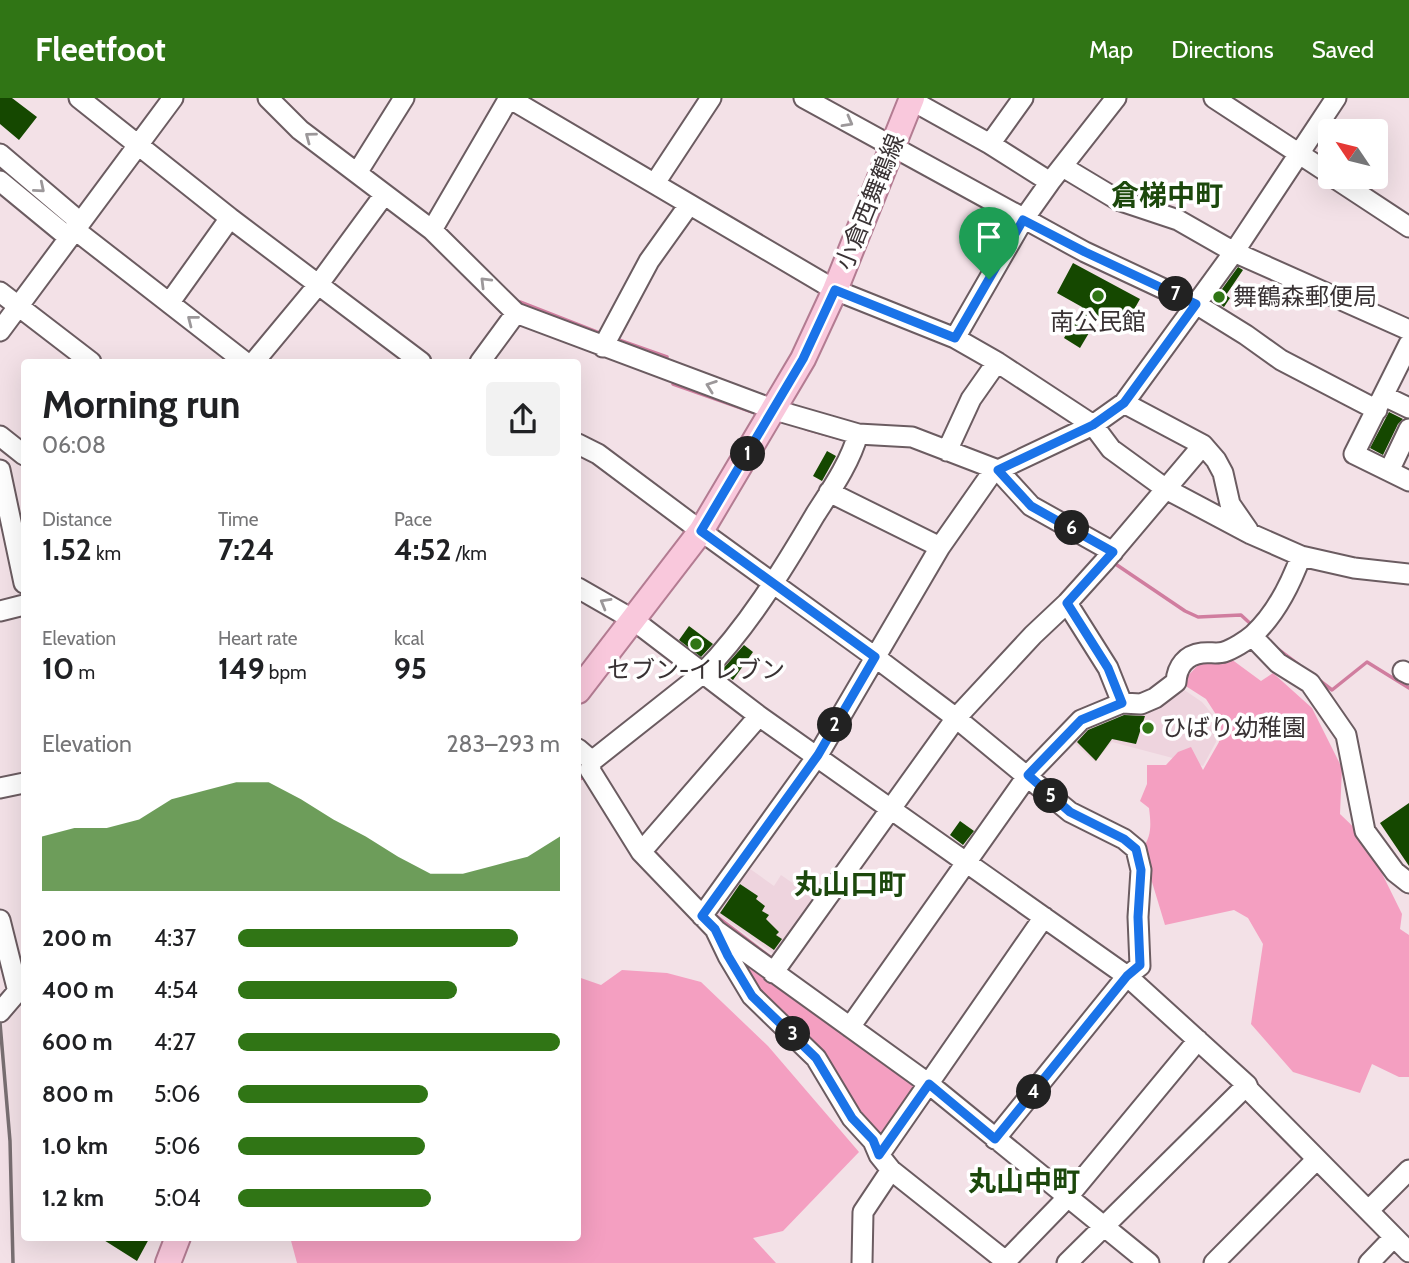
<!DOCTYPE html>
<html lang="en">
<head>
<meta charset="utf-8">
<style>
	:root { --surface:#fff; --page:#f2f2f2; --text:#202124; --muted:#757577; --accent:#307515 }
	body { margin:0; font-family:Cabin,"Noto Sans JP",sans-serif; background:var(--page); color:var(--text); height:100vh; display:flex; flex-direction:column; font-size:26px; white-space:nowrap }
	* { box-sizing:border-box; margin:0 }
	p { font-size:23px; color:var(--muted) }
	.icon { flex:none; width:38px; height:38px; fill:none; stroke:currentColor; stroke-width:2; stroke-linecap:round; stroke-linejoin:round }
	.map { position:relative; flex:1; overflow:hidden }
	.sheet { position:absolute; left:21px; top:261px; width:560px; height:882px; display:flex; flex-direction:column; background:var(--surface); border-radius:7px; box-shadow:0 7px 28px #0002 }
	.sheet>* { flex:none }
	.needle { width:46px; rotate:305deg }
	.tools { position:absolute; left:1318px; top:21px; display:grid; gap:14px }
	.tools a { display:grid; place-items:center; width:70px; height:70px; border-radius:7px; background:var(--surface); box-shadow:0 7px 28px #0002; font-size:35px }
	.pin { position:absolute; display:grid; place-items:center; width:60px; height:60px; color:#fff; margin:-72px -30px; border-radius:50% 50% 50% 0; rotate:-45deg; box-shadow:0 0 7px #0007 }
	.pin .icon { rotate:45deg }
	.km { position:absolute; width:35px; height:35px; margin:-18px; border-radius:50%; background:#222; color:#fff; font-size:19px; line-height:35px; text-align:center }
	.round { display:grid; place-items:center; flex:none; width:74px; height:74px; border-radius:7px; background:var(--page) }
	.headline { display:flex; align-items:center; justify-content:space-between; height:119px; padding:0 21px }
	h1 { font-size:38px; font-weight:700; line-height:52px }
	.stats { display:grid; grid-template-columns:repeat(3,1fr); gap:10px; height:119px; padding:7px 21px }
	.stats div { display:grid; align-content:center }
	.stats b { font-size:30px; font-weight:700 }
	.stats small { font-size:19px; font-weight:400 }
	.stats p { font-size:19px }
	.chart { height:196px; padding:14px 21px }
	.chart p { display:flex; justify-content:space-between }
	.chart svg { width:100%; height:126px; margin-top:7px; fill:var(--accent); opacity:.7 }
	ul { padding:0 21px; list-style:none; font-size:23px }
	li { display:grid; grid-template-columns:112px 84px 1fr; align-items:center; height:52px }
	li i { height:18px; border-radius:9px; background:var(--accent) }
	header { display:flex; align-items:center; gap:42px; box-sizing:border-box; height:98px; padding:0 35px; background:var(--accent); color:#fff }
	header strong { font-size:33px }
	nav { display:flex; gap:38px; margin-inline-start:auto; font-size:24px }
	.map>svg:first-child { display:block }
	.built { fill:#eed4de }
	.green { fill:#f49fc1 }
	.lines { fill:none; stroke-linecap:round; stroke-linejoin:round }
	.stream { stroke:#d07d9f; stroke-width:3.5 }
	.building { fill:#154800 }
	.minor-casing { stroke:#6b5c61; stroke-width:23 }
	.major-casing { stroke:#b37c92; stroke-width:28 }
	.minor { stroke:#fff; stroke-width:19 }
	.major { stroke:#f9c8dc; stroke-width:24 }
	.rail { stroke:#796f72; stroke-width:3.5 }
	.oneway { stroke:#9c989a }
	.route-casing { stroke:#fff; stroke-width:14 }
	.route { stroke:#1a73e8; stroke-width:9 }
	.poi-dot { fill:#307515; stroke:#fff; stroke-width:2.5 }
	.labels { text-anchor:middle; stroke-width:7; stroke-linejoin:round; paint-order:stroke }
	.street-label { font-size:24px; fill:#393234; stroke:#fff }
	.poi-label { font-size:24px; fill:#393234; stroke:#fff; text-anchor:start }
	.quarter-label { font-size:28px; font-weight:bold; fill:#1c480c; stroke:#fff }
</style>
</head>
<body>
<header>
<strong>Fleetfoot</strong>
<nav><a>Map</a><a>Directions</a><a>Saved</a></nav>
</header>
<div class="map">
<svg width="1409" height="1165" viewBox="0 0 1409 1165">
	<rect width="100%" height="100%" fill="#f3e1e7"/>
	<path class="built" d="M1177,587L1202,604L1213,617L1216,644L1203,668L1112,644L1095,664L1070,641L1092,620Z
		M746,768L774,788L781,777L817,802L777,858L714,814Z"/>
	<path class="green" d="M1227,558L1261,583L1273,575L1312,610L1342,670L1340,716L1364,739L1402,816L1400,831L1409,837V979H1399L1372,966L1360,995L1293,974L1251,926L1263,846L1248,820L1234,812L1165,827L1142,751C1152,738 1151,726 1149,710L1140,703L1147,686V667H1166L1178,654L1191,649L1203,672L1219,644L1215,615L1206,601L1181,585L1201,564Z
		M734,850L925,987L882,1046L855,1014L821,957L748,879Z
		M622,872L667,875L701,884L768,948L859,1054L783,1133L753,1140L776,1165H297L290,1139H513L516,1142L519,1139H578V879L601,887Z"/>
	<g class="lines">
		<path class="stream" d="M520,204L602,236
			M616,241L667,259
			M673,286L758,316
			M806,331L842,341
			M1111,463L1185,513L1198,519L1241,517L1254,529
			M1275,549L1299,567
			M1319,582L1332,592L1367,564L1409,590
			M578,682L587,678
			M651,750L662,762
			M716,818L774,862"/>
	</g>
	<path class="building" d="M0,0H12L37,19L19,42L0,26Z
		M1073,165L1140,201L1123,231L1099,218L1080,250L1064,240L1082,209L1057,195Z
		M1238,169L1243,172L1226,197L1230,200L1224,209L1214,202Z
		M1389,314L1403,321L1398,326L1383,357L1370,350Z
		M827,353L836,358L822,383L813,378Z
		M689,528L713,546L701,559L679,542Z
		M744,547L753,554L733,582L721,573Z
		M1124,617L1145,618L1136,646L1112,641L1096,663L1077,644L1088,632Z
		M1409,705V768L1380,725Z
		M960,723L974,733L963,747L950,737Z
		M740,786L758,798L756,801L765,808L762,813L769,817L766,821L779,834L776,837L782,841L774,852L720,815Z
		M99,1139H150L137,1163Z"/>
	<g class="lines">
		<g class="minor-casing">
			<path id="minor" d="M79,0L230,120L421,264
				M268,0L300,32L432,132L516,215L775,312L858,336L912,339L998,372L1031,408L1113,454
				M509,0L835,192L955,240L997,264L1093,327L1111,351L1166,391L1251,436L1301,458L1354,470L1409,476
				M804,0L1085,154L1196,206L1246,237L1281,262L1377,312
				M1214,0L1330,76
				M911,2L990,46L1050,84
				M990,46L1023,0
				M0,56L80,124
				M1063,69L1118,102L1178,122L1234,154L1409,232
				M357,75L404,0
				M1333,79L1409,129
				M0,83L68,139
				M655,85L711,0
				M74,131L245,264
				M432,132L509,0
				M0,194L91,264
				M170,204L230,120
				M0,233L173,0
				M955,240L1023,122L1050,84L1116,0
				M1409,246L1354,356L1409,383
				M603,249L649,163L689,107
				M254,264L318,187L384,97
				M480,264L516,215
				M1384,298L1409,310
				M1124,305L1203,347L1216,362L1223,375L1230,406L1248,432
				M0,338L24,357
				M578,346L598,356L701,433L875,559L956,620L1070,714L1124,741L1136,751L1141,772L1138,819L1140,868L1127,878L995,1041
				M947,353L971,301L997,264
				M0,372L24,485
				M1389,373L1409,331
				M829,394L940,449
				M578,490L632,521L759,618L1127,878L1247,987L1249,992L1409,1154
				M1067,505L1108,570L1122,605
				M0,513L24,507
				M1252,538L1278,565L1310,585L1346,637L1365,733L1395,774L1409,785
				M1403,573L1409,576
				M578,651L592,663L590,672L641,754L715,831L728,858L752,898L816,960L852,1020L873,1043L879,1057L891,1072L1008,1165
				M592,663L702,576C747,530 782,473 815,417C831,392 850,365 858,336
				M0,690L24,685
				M641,754L759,618
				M702,818L818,657L940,449L989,379L992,375L1093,327L1124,305L1234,154L1336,0
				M0,822L18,894
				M717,833L929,986L1149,1165
				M773,875L956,620L1033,537L1067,505L1104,464L1203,347
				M0,914L24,886
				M850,929L1028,677L1081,622L1122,605L1141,606L1155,600L1176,584C1177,568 1186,557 1202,555C1209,554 1218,556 1224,554C1233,551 1246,543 1253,537C1275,517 1291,485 1301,458
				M879,1057L1044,819
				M1369,1112L1409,1072
				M862,1165L863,1114L891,1072
				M1004,1165L1067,1100L1198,942
				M1067,1165L1247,987
				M1214,1165L1317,1061
				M1369,1165L1394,1139"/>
		</g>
		<g class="major-casing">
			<path id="major" d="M578,593L701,433L803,261L835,192L912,0
				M168,1165L178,1139"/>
		</g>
		<use href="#minor" class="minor"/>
		<use href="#major" class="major"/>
		<path class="rail" d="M0,925L10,1043L13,1165"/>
	</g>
	<defs><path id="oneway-chevron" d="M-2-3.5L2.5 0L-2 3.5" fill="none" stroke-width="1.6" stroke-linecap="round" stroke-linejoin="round" transform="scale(1.75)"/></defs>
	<g class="oneway">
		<use href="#oneway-chevron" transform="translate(848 24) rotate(29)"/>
		<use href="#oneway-chevron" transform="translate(310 39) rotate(-143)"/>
		<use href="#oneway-chevron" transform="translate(40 90) rotate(40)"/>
		<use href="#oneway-chevron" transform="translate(485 184) rotate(-135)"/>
		<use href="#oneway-chevron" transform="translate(192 222) rotate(-142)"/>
		<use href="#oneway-chevron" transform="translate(711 288) rotate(-160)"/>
		<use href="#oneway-chevron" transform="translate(605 505) rotate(-150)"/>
	</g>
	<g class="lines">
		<g class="route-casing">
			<path id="route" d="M1023,122L1085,154L1196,206L1124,305L1093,327L998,372L1031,408L1113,454L1067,505L1108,570L1122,605L1081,622L1028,677L1070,714L1124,741L1136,751L1141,772L1138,819L1140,867L1127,878L995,1041L929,986L879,1057L873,1042L852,1020L816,960L752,898L728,858L715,831L702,818L818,657L875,559L701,433L803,261L835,192L955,240Z"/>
		</g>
		<use href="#route" class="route"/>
	</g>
	<g class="poi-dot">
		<circle cx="1098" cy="198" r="7"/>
		<circle cx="1219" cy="199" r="7"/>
		<circle cx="696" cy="546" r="7"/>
		<circle cx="1148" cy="630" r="7"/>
	</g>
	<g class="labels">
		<g class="street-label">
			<text transform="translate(870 104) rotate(-68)" y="8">小倉西舞鶴線</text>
		</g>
		<g class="poi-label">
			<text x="1233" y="207">舞鶴森郵便局</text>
			<text x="1098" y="232" text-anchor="middle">南公民館</text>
			<text x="696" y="580" text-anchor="middle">セブン-イレブン</text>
			<text x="1162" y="638">ひばり幼稚園</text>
		</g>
		<g class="quarter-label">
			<text x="1167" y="107">倉梯中町</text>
			<text x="850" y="796">丸山口町</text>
			<text x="1024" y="1093">丸山中町</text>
		</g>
	</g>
</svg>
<div class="tools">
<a><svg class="needle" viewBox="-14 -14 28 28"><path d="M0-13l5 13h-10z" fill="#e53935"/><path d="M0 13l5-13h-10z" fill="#757577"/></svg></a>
</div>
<div class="pin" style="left:989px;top:181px;background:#1e9e55"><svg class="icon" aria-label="arrive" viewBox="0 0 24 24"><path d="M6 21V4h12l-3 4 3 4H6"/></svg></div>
<b class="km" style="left:748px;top:356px">1</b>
<b class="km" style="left:835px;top:627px">2</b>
<b class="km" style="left:793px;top:936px">3</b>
<b class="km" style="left:1034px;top:994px">4</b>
<b class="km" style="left:1051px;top:698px">5</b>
<b class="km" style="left:1072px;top:430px">6</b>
<b class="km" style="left:1176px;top:196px">7</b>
<section class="sheet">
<div class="headline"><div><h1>Morning run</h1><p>06:08</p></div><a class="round"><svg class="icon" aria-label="share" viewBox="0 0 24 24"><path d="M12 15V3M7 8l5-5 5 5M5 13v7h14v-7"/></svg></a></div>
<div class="stats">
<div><p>Distance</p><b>1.52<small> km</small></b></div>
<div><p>Time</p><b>7:24</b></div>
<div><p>Pace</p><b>4:52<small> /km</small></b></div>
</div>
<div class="stats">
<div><p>Elevation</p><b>10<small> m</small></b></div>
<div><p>Heart rate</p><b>149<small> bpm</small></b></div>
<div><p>kcal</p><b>95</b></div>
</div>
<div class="chart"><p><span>Elevation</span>283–293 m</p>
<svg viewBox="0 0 160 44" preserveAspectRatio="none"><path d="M0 44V25L10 22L20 22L30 19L40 12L50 9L60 6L70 6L80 12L90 19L100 25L110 32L120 38L130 38L140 35L150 32L160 25V44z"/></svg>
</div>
<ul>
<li><b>200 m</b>4:37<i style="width:87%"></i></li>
<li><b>400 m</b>4:54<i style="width:68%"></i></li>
<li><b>600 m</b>4:27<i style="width:100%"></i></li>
<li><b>800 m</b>5:06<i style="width:59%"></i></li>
<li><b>1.0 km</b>5:06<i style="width:58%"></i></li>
<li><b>1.2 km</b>5:04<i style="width:60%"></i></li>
</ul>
</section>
</div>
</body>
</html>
